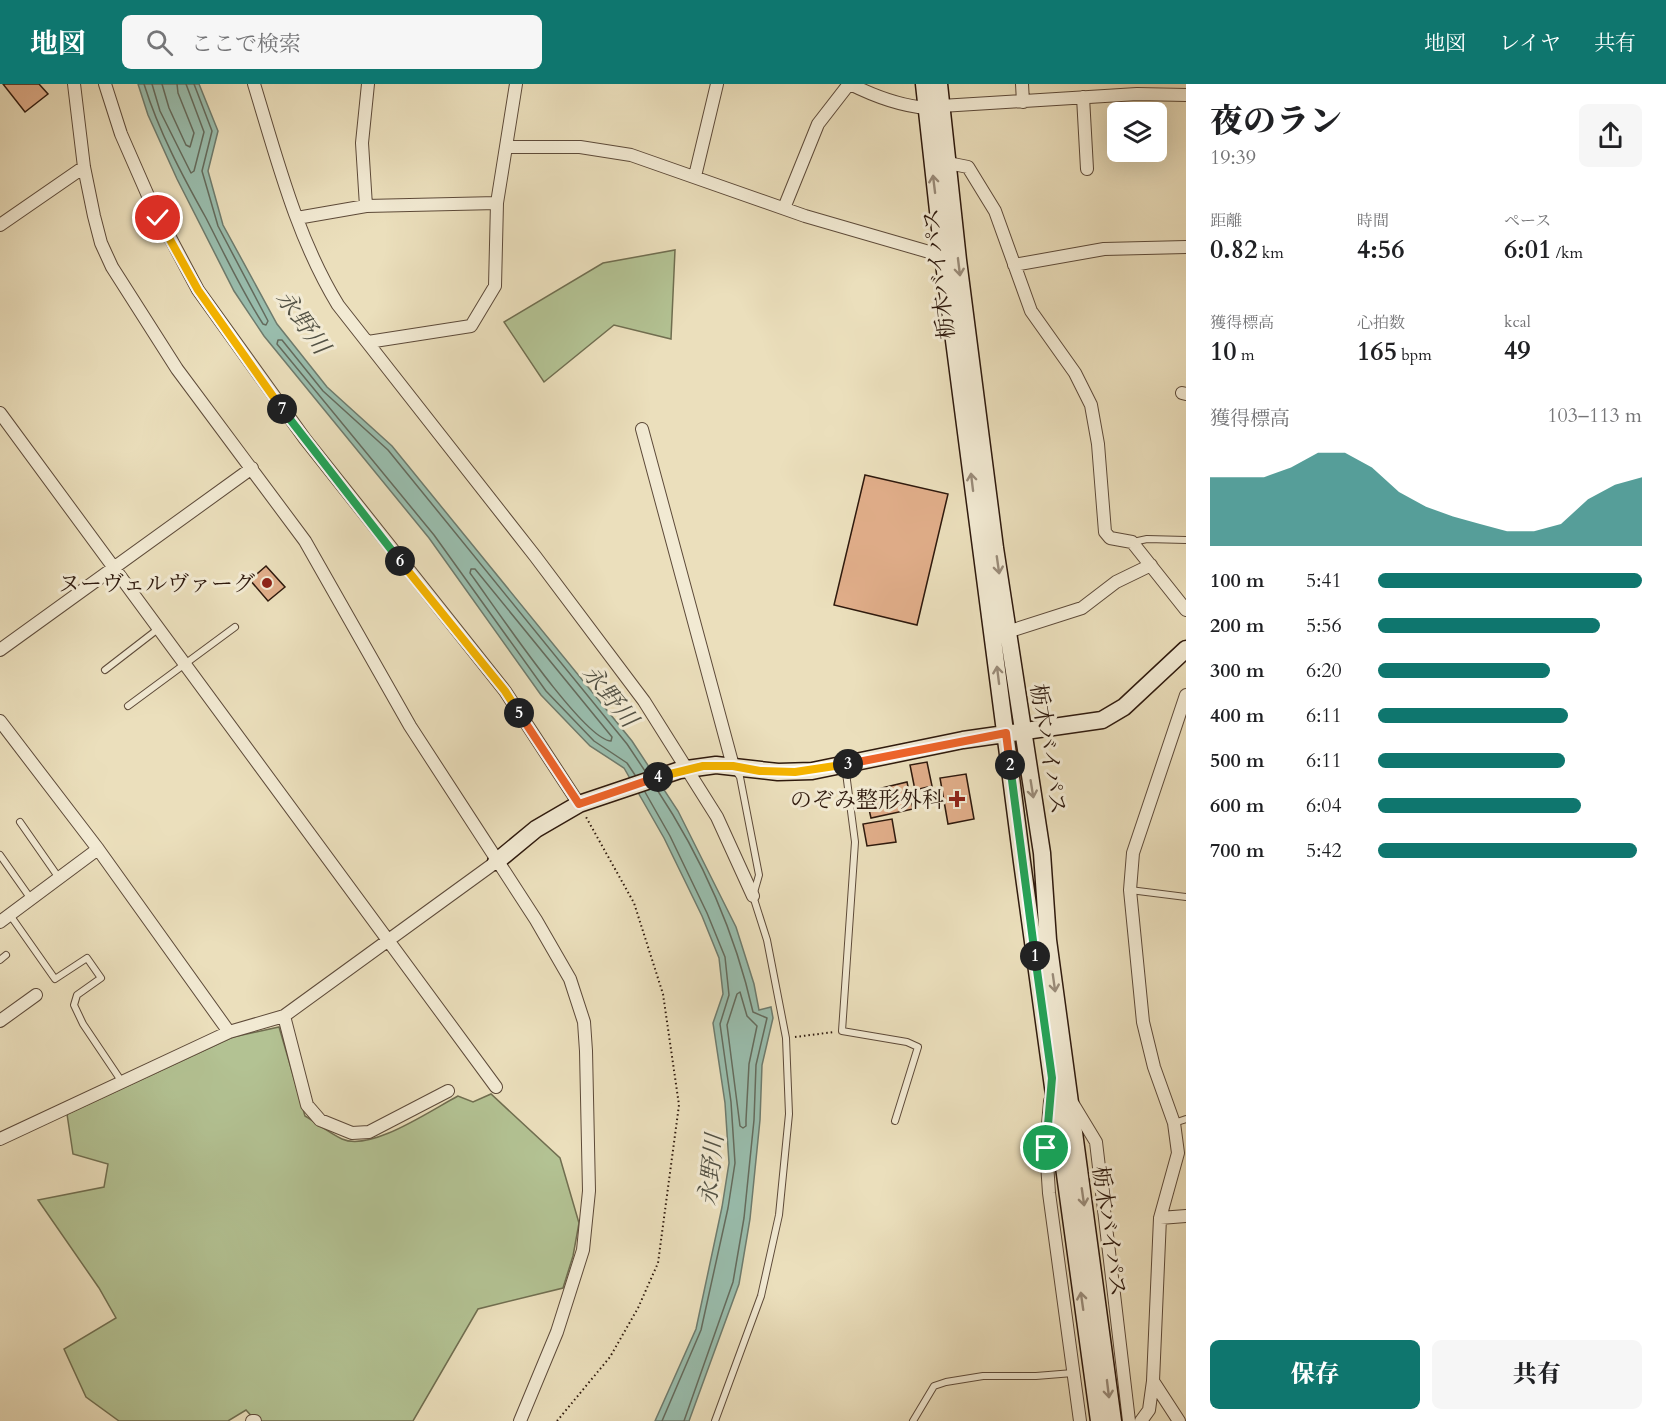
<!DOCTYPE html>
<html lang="ja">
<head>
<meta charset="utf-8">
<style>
	:root { --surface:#fff; --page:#f6f6f6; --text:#202124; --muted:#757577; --accent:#0f766e }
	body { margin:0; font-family:Cardo,"Noto Serif JP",serif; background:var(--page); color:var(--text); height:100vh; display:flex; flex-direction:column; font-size:22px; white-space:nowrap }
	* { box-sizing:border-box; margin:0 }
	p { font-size:20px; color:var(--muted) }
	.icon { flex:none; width:33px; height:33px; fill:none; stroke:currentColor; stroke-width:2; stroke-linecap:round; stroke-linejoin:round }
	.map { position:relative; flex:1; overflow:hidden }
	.side { display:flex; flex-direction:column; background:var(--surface); width:480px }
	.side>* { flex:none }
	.controls { position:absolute; left:1107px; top:18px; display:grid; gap:12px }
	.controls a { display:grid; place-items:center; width:60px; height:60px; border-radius:9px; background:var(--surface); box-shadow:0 6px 24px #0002; font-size:30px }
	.pin { position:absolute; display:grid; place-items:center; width:51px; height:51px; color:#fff; margin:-26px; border:3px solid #fff; border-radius:50%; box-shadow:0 2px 6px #0007 }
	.km { position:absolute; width:30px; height:30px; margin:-15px; border-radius:50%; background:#222; color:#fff; font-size:16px; line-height:30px; text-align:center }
	.round { display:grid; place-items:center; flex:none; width:63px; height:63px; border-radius:9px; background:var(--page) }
	.summary { display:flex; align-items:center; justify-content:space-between; height:102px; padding:0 24px }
	h1 { font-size:33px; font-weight:800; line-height:45px }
	.stats { display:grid; grid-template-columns:repeat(3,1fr); gap:9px; height:102px; padding:6px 24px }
	.stats div { display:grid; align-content:center }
	.stats b { font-size:26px; font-weight:800 }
	.stats small { font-size:16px; font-weight:400 }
	.stats p { font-size:16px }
	.chart { height:168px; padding:12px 24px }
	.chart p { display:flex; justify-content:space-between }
	.chart svg { width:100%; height:108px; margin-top:6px; fill:var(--accent); opacity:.7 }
	.action { display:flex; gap:12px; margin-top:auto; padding:12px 24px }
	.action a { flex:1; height:69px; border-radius:9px; background:var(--accent); color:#fff; font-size:24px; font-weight:800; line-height:69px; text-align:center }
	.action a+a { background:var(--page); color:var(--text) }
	ul { padding:0 24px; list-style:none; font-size:20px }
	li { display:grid; grid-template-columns:96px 72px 1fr; align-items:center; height:45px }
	li i { height:15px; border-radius:8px; background:var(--accent) }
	header { display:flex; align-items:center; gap:36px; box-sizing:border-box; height:84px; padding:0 30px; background:var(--accent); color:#fff }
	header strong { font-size:28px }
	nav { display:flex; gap:33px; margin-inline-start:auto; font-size:21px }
	.search { width:420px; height:54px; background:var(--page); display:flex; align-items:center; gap:15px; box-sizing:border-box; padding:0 21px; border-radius:9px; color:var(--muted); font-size:22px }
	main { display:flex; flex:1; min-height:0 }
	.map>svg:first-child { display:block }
	.green { fill:#b3c293; stroke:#706e50; stroke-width:1.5 }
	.water { fill:#99bdad; stroke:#6e7b6d; stroke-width:1.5 }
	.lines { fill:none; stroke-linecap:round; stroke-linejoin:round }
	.shore { stroke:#646b5d; stroke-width:1.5 }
	.building { fill:#e1ae8a; stroke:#2e190d; stroke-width:1.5 }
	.lane-casing { stroke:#5d4a39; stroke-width:8 }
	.street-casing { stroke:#5d4a39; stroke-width:14 }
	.secondary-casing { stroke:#2e190d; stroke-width:19 }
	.path { stroke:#2e190d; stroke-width:2; stroke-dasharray:1.5 3; stroke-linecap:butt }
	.lane { stroke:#f2ead3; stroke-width:6 }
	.street { stroke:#f2ead3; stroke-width:12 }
	.secondary { stroke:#f2ead3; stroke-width:16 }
	.oneway { stroke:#9a8c7a }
	.split-1-casing { stroke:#fff; stroke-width:12 }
	.split-2-casing { stroke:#fff; stroke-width:12 }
	.split-3-casing { stroke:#fff; stroke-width:12 }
	.split-4-casing { stroke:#fff; stroke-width:12 }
	.split-5-casing { stroke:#fff; stroke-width:12 }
	.split-6-casing { stroke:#fff; stroke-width:12 }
	.split-7-casing { stroke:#fff; stroke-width:12 }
	.split-8-casing { stroke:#fff; stroke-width:12 }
	.split-1 { stroke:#22a559; stroke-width:8 }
	.split-2 { stroke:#22a559; stroke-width:8 }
	.split-3 { stroke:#f0652b; stroke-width:8 }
	.split-4 { stroke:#f5b400; stroke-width:8 }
	.split-5 { stroke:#f0652b; stroke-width:8 }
	.split-6 { stroke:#f5b400; stroke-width:8 }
	.split-7 { stroke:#22a559; stroke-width:8 }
	.split-8 { stroke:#f5b400; stroke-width:8 }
	.poi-dot { fill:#8f2418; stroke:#f2ead3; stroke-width:2 }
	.labels { text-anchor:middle; stroke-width:6; stroke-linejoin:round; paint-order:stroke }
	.street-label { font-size:22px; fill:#2e190d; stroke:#f2ead3 }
	.poi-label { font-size:22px; fill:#2e190d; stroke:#f2ead3; text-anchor:end }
	.water-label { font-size:24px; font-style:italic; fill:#535245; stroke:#f2ead3 }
</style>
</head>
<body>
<header>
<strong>地図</strong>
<div class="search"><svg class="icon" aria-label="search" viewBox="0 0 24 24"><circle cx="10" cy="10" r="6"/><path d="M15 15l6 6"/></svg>ここで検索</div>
<nav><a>地図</a><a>レイヤ</a><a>共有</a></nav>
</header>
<main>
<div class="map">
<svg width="1186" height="1337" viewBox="0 0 1186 1337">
	<rect width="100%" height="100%" fill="#ebdfbc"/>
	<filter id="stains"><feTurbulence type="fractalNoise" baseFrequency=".00333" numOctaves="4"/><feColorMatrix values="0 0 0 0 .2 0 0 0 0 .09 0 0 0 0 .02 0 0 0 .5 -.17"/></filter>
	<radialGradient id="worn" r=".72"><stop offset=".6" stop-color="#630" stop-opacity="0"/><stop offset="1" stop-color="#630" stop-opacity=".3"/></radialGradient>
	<path class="green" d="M675,166L671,255L614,241L544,298L504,238L603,179Z
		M279,943L305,1032C317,1039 329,1049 342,1055C371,1068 431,1026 458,1012L473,1018L491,1010L560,1074L579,1139L573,1172L563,1204L478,1225L413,1337H256L246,1326L228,1337H119L86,1313L64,1265L116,1234L99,1204L38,1116L104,1103L108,1080L73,1070L67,1030L233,953Z"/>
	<path class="water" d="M138,0H199L218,47L208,87L223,141L277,240L327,303L392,362L632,657L678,727L736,843L754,900L759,926L771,923L773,934L762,981L760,1036L750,1135L739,1200L689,1337H655L696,1245L722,1123L729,1079L725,1019L713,939L723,910L719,874L702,832L664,754L624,684L590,662L541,611L429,454L264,252L234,207L177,95L148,31Z"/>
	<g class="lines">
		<path class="shore" d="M144,0C159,48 182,91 206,134C225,171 240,204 263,240L266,241L268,237L218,142L202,87L212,47L194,0
			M152,0L160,27L191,89L194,87L204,48L186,0
			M162,0L169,24L186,61L190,63L194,49L178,9L177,0
			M471,485H475L612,653L611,657C583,656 491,517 470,489Z
			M635,691L627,679L594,657L546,607L434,451L277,260L278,256H282L323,307L388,366L627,660L645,687
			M656,704C701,772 735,848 753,928L767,934L756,981L754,1036L744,1134L733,1198L684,1337
			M645,708L670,752L707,829L725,873L729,911L720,940L731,1018L735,1079L728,1124L701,1246L662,1337
			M740,908L747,932L757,942L749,980L746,1036V1042L743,1044L740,1042L727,941L737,910Z"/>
	</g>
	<path class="building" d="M3,0H39L48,10L25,28Z
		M865,391L948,410L917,541L834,521Z
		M266,482L285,503L268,517L250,496Z
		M927,678L932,702L915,706L910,681Z
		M966,690L974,735L948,740L940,694Z
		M907,698L913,725L871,734L865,708Z
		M892,735L896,758L867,762L863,740Z"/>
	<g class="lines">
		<g class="lane-casing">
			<path id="lane" d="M1133,458L1147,455L1186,456
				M105,586L158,545
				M128,622L235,543
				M845,681L855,758L842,947L907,958L918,963L895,1037
				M20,738L59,794
				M0,771L31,815
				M1130,806L1186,813
				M10,831L55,895L87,874L101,894L77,911L74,921L83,940L122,998
				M0,876L6,871
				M1174,1039L1186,1035
				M715,1337L761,1212L779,1131L789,1030L786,954L767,856L753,812L759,791L740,693L736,687
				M913,1337L934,1302L946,1298L983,1292H1036L1073,1289"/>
		</g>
		<g class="street-casing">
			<path id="street" d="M74,0L84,83L94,132L101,159L112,183L177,285L305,457L410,642L536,836L570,895L584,938L586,967L589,1107L583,1166L557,1248L520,1337
				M105,0L121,50L149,114L198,206L305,355L505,607L579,720
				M254,0C277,75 297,154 338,221L535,472L644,617L717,733L753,812
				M850,0C874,12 900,22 927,24
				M1022,0L1023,18
				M1083,13L1087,85
				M941,22L1137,10L1186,11
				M506,63H580L631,71L805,132L943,172
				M948,79L968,83L995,127L1031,227L1075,289L1091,321L1098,360L1105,448L1110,454L1132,458L1186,526
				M695,92L717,0
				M366,122L362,59L368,0
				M784,124L818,40L849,0
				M297,134L366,122L497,119
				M0,141L84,83
				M1014,181L1104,165L1186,163
				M368,258L471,242L495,202L497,119L516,0
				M1182,309L1186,310
				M0,329L496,1003
				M642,345L733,682
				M1007,548L1082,524L1116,498L1151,481
				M0,566L252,384
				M0,637L98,765L229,948
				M0,838L98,765
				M284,932L307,1021L320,1036L352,1049L369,1048L448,1007
				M0,937L36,911
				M1050,1017L1046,1064L1049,1109L1080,1337
				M1073,1020L1096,1058L1129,1337
				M0,1055L229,948L284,932L496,778
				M1160,1134L1186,1132
				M1153,1297L1179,1337
				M252,1337H255
				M1141,1337L1149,1326L1153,1297L1160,1134L1178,1069L1174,1039L1154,983L1143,938L1130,806L1133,769L1186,611"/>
		</g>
		<g class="secondary-casing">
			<path id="secondary" d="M924,0L943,172L1022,778L1099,1337
				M939,0L958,176L995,464L1042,769L1048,856L1113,1337
				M496,778L536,745L579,720L680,686L716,681L778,688L812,687L963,656L1102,636L1124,623L1186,565"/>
		</g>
		<path class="path" d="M795,953L834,948
			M557,1337L610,1273L638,1224L658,1179L679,1021L663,910L634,819L586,733"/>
		<use href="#lane" class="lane"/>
		<use href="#street" class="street"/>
		<use href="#secondary" class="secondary"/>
	</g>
	<defs><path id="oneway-shaft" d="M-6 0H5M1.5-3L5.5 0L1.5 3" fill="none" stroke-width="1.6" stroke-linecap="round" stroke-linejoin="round" transform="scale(1.5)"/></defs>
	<g class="oneway">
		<use href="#oneway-shaft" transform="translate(934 100) rotate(-97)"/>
		<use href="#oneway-shaft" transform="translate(959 183) rotate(83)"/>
		<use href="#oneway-shaft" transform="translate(972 398) rotate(-97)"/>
		<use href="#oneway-shaft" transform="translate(998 481) rotate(82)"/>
		<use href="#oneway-shaft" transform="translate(998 591) rotate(-97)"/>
		<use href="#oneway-shaft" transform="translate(1032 705) rotate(81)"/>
		<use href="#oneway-shaft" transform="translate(1054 899) rotate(82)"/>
		<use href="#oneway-shaft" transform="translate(1083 1113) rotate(82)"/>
		<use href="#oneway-shaft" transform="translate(1082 1217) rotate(-98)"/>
		<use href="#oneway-shaft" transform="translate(1108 1305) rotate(83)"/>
	</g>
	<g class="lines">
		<g class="split-1-casing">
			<path id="split-1" d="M1035,872L1052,994L1046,1064"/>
		</g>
		<g class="split-2-casing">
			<path id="split-2" d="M1010,681L1035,872"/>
		</g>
		<g class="split-3-casing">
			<path id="split-3" d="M848,680L1006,649L1010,681"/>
		</g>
		<g class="split-4-casing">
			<path id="split-4" d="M658,693L703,682H733L760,687L795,688L848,680"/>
		</g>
		<g class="split-5-casing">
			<path id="split-5" d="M519,629L579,720L658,693"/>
		</g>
		<g class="split-6-casing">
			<path id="split-6" d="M400,477L505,607L519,629"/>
		</g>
		<g class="split-7-casing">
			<path id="split-7" d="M282,325L400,477"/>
		</g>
		<g class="split-8-casing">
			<path id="split-8" d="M158,134L198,206L282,325"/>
		</g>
		<use href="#split-1" class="split-1"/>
		<use href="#split-2" class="split-2"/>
		<use href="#split-3" class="split-3"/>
		<use href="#split-4" class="split-4"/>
		<use href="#split-5" class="split-5"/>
		<use href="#split-6" class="split-6"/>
		<use href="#split-7" class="split-7"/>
		<use href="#split-8" class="split-8"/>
	</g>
	<g class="poi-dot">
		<circle cx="267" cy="499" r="6"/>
		<path d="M954 706h6v6h6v6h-6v6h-6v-6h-6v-6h6z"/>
	</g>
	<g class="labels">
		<g class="street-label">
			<text transform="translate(938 190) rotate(-97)" y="8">栃木バイパス</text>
			<text transform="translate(1049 665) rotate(81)" y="8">栃木バイパス</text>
			<text transform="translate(1110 1147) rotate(82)" y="8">栃木バイパス</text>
		</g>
		<g class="poi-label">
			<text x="255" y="507">ヌーヴェルヴァーグ</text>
			<text x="944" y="723">のぞみ整形外科</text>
		</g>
		<g class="water-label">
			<text transform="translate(303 238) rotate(54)" y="8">永野川</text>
			<text transform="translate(610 612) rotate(51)" y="8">永野川</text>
			<text transform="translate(711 1086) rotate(-84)" y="8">永野川</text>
		</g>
	</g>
	<rect width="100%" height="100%" filter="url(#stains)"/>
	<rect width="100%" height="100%" fill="url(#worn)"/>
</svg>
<div class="controls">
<a><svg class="icon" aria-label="layers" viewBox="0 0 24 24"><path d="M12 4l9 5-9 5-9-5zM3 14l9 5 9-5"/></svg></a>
</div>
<div class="pin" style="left:1046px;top:1064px;background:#1e9e55"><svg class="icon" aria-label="arrive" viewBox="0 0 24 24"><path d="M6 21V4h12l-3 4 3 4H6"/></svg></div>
<div class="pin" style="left:158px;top:134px;background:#d93025"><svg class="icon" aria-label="check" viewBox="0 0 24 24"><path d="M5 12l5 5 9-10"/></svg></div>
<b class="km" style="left:1035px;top:872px">1</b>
<b class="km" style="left:1010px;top:681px">2</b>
<b class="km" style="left:848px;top:680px">3</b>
<b class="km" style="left:658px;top:693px">4</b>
<b class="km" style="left:519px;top:629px">5</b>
<b class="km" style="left:400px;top:477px">6</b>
<b class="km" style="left:282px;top:325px">7</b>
</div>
<section class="side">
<div class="summary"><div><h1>夜のラン</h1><p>19:39</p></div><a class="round"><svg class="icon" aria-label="share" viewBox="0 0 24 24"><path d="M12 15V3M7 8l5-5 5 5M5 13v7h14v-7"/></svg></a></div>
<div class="stats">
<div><p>距離</p><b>0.82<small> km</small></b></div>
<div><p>時間</p><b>4:56</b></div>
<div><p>ペース</p><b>6:01<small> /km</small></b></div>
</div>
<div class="stats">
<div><p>獲得標高</p><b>10<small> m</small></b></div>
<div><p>心拍数</p><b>165<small> bpm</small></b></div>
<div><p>kcal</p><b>49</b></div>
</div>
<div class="chart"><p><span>獲得標高</span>103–113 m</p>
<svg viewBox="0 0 160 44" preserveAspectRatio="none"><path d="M0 44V16L10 16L20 16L30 12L40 6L50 6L60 12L70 22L80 28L90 32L100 35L110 38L120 38L130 35L140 25L150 19L160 16V44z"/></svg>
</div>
<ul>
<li><b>100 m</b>5:41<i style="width:100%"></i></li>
<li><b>200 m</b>5:56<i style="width:84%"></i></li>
<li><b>300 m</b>6:20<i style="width:65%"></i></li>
<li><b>400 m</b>6:11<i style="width:72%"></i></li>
<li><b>500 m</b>6:11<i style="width:71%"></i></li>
<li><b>600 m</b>6:04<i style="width:77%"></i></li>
<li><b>700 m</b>5:42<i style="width:98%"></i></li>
</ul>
<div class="action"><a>保存</a><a>共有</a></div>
</section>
</main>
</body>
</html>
